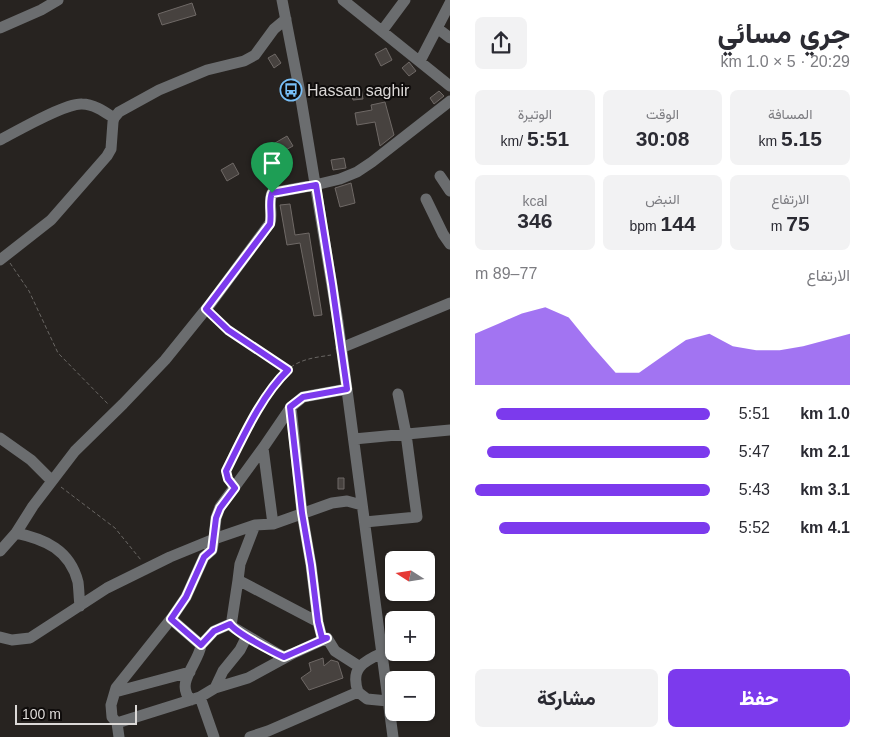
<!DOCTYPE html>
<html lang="ar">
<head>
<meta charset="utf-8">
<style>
	:root { --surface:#fff; --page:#f2f2f3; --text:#2b2b33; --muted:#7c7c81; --accent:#7c3aed }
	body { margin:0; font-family:Arial,Vazirmatn,sans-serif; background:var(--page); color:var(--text); direction:rtl; height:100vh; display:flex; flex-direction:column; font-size:19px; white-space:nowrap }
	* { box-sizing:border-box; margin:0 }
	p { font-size:16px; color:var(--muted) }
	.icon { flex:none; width:28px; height:28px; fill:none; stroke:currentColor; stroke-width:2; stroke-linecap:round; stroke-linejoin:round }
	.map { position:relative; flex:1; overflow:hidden; direction:ltr }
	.panel { display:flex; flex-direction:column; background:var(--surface); width:425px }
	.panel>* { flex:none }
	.needle { width:32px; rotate:282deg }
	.buttons { position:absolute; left:385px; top:551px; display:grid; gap:10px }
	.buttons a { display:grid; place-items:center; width:50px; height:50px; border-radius:8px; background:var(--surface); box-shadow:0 1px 4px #0004; font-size:25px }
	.scale { position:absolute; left:15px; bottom:12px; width:122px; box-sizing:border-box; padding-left:5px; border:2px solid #dcd9d7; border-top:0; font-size:14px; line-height:18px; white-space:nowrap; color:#dcd9d7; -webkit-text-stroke:4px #0f0c0b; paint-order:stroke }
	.pin { position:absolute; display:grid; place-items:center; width:42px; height:42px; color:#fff; margin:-51px -21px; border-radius:50% 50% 50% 0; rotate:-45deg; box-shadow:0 0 5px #0007 }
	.pin .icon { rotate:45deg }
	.round { display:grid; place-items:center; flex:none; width:52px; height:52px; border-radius:8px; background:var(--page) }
	.summary { display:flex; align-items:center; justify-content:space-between; height:85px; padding:0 25px }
	h1 { font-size:28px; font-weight:800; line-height:38px }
	.figures { display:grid; grid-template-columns:repeat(3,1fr); gap:8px; height:85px; padding:5px 25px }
	.figures div { display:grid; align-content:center; border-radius:8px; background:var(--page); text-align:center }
	.figures b { font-size:21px; font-weight:800 }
	.figures small { font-size:14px; font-weight:400 }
	.figures p { font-size:14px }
	.chart { height:140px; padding:10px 25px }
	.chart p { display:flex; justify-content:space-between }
	.chart svg { width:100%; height:90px; margin-top:5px; fill:var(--accent); opacity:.7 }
	.cta { display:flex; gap:10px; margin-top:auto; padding:10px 25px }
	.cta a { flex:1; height:58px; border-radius:8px; background:var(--accent); color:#fff; font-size:20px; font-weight:800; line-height:58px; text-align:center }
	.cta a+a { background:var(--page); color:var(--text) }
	ul { padding:0 25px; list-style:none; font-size:16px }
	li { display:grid; grid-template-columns:80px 60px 1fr; align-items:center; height:38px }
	li i { height:12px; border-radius:6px; background:var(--accent) }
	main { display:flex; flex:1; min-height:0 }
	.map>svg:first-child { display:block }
	.building { fill:#47423f; stroke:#6f6966 }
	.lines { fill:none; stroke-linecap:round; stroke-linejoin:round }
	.path { stroke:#696663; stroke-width:1; stroke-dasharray:4 2.5; stroke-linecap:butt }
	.minor { stroke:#6b6d6f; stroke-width:11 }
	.route-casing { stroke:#fff; stroke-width:10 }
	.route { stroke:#7c3aed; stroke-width:6 }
	.labels { text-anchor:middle; stroke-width:4; stroke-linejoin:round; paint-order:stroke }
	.poi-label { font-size:16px; fill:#dcd9d7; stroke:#0f0c0b; text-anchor:start }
</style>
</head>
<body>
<main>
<section class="panel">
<div class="summary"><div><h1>جري مسائي</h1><p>20:29 · 5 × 1.0 km</p></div><a class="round"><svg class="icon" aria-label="share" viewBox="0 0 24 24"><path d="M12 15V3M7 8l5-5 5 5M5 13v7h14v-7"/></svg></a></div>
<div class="figures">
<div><p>المسافة</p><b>5.15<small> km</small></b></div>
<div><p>الوقت</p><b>30:08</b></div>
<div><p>الوتيرة</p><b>5:51<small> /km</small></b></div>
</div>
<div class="figures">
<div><p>الارتفاع</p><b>75<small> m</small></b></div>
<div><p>النبض</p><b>144<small> bpm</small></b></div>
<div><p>kcal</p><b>346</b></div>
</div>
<div class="chart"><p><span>الارتفاع</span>77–89 m</p>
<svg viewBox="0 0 160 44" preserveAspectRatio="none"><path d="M0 44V19L10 14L20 9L30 6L40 11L50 25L60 38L70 38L80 30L90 22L100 19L110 25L120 27L130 27L140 25L150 22L160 19V44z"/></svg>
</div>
<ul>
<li><b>1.0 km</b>5:51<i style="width:91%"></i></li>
<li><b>2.1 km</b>5:47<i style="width:95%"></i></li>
<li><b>3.1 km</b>5:43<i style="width:100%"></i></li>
<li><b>4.1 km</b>5:52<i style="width:90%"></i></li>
</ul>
<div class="cta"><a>حفظ</a><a>مشاركة</a></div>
</section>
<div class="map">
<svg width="450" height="737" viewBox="0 0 450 737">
	<rect width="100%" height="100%" fill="#272320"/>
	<path class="building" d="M192,3L196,15L162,25L158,14Z
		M386,48L392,60L381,66L375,54Z
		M275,54L281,63L274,68L268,58Z
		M409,62L416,71L409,76L402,68Z
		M361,88L363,99L353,100L351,90Z
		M439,91L444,96L434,104L430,98Z
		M385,102L394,135L380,146L375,122L357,125L355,113L372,110L371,105Z
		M287,136L293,146L269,159L263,150Z
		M344,158L346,168L333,170L331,160Z
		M233,163L239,174L227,181L221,170Z
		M351,183L355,203L340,207L335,188Z
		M290,204L295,235L309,233L322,315L314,316L300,243L287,245L280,205Z
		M338,478H344V489H338Z
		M323,658L324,666L331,660L338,662L343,678L309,690L301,678L311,671L309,663Z"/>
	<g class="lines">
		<path class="path" d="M10,263L29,291L58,353L108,404
			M214,317L228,330L288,369
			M227,478L226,471C240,444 270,380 294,365C306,358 319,357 331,355
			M61,487L115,528L141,560"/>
		<path class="minor" d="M282,0L300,93L338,322L393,737
			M343,0L450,86
			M0,28L41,10L58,0
			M437,28L450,38
			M382,31L405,0
			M420,61L450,3
			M0,140C17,131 65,103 82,104C94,104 105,112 114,118
			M440,176L450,191
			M426,199L443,234L450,244
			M0,260L51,220L107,156L111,149L113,122L114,118L119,112L159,90L207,70L244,61L255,55L274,29L286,19
			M341,348L450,303
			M291,407L302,513L311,565L318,622L322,638H327L335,651L360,667
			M0,438L31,460L52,481
			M354,439L450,430
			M263,448L273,524
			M365,522L417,517L406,434L398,394
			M255,525L240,564L238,580L318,622
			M16,533C45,539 70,550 78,582C79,590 79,598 80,606
			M0,551L16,533L33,506L75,451L123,404L165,360L211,303L270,223C273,214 268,201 272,193L315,185L340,179L357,172L372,162L450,101
			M238,580L231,626L278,654L284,657L291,654
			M171,619L201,645C199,663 174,683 191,700
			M0,637L12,640L30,638L107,588L170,557L214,539L216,518L220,507L263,448L291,407L303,397L347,389
			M201,645L214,631L230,624
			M215,688L223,671L240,650L247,636
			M115,692L190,672
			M358,692C350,668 363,662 382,653
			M200,697L214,737
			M117,723L200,697L215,688L248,678L294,653L327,638
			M119,737L117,723L112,717L111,705L116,688L171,619L186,597L204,557L212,550L214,539L255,525L273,524L332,503L347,501L362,505
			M250,737L268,731L358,692L367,699L388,701"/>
	</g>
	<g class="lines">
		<g class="route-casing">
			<path id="route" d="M316,185L332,284L347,389L303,397L290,407L302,513L311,565L318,622L322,638H327L284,657C273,652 236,633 230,624L214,631L201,645L171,619L186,597L204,557L212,550L216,518L220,508L235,488L228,479L226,471C243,437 261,396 288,370L228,330L206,309L270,224C272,214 268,201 272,193Z"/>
		</g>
		<use href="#route" class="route"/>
	</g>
	<defs>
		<g id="bus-ring" transform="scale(1.125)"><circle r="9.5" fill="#0f0c0b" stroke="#78bff7" stroke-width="1.5"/><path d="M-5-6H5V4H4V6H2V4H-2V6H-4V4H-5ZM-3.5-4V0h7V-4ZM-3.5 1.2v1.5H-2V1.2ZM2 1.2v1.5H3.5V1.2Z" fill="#78bff7"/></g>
	</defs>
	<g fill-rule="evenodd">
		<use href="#bus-ring" x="291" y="90"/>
	</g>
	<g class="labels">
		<g class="poi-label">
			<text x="307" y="96">Hassan saghir</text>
		</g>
	</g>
</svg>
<div class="buttons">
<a><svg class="needle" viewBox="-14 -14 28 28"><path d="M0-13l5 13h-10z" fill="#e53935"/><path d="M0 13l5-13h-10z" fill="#7c7c81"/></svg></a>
<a>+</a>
<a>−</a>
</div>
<div class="scale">100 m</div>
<div class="pin" style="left:272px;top:193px;background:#1e9e55"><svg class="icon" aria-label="arrive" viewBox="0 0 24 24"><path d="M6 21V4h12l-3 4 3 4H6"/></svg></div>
</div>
</main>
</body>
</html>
